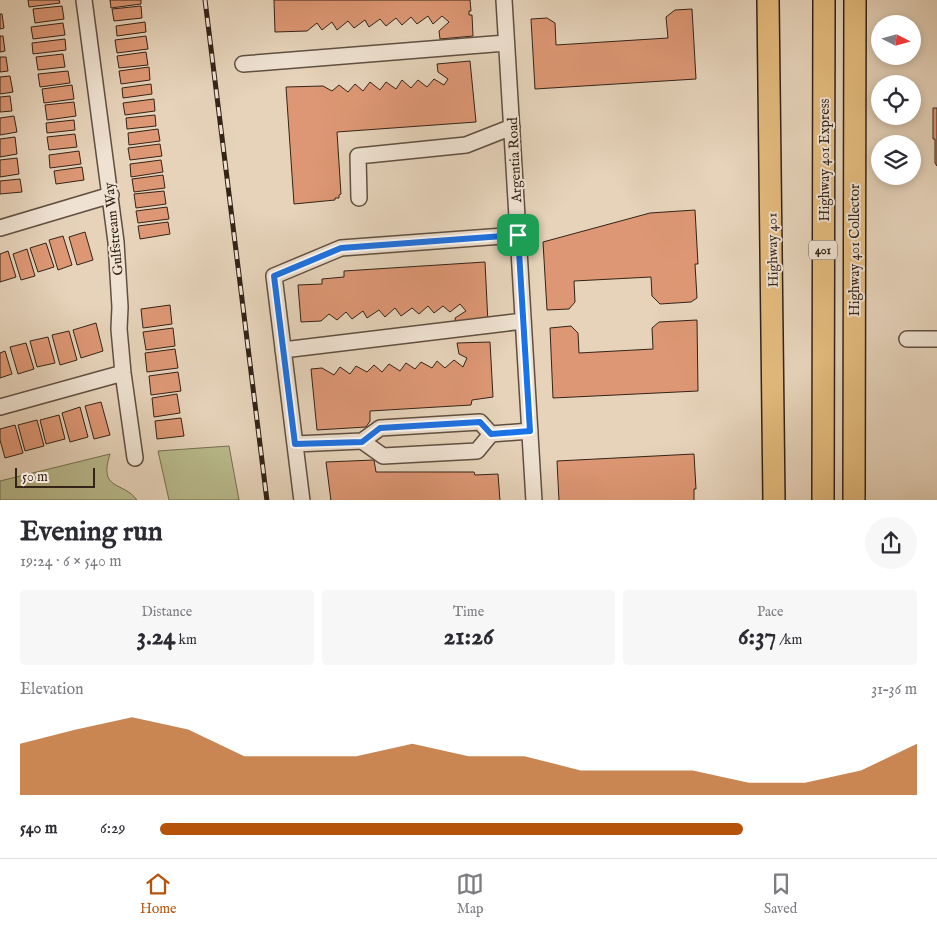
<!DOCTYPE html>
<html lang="en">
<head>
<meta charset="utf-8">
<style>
	:root { --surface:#fff; --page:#f7f7f7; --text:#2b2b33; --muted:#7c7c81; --line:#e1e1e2; --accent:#b45309 }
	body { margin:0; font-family:"IM FELL English",serif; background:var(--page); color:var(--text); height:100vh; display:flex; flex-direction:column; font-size:19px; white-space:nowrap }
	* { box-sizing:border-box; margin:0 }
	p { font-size:16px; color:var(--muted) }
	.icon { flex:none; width:28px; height:28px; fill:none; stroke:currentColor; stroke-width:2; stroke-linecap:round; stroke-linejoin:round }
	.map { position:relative; height:500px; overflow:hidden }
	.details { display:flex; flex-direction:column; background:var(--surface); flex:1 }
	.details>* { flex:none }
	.needle { width:32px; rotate:96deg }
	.buttons { position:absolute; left:871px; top:15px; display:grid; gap:10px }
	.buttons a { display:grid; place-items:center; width:50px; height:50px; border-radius:50%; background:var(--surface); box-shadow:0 2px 8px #0003; font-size:25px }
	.scale { position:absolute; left:15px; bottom:12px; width:80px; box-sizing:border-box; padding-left:5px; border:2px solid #342317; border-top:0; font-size:14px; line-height:18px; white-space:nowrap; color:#342317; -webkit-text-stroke:4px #efe2d2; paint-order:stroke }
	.pin { position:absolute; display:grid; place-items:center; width:42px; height:42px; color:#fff; margin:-21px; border-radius:10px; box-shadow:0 2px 8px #0006 }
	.round { display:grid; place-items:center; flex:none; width:52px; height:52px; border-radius:26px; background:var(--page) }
	.head { display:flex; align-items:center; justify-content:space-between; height:85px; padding:0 20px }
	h1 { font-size:28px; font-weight:700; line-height:38px }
	.metrics { display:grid; grid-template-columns:repeat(3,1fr); gap:8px; height:85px; padding:5px 20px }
	.metrics div { display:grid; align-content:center; border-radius:5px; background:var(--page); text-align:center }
	.metrics b { font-size:25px; font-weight:700 }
	.metrics small { font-size:14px; font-weight:400 }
	.metrics p { font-size:14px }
	.chart { height:140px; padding:10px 20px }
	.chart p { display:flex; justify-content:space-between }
	.chart svg { width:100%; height:90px; margin-top:5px; fill:var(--accent); opacity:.7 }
	ul { padding:0 20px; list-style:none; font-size:16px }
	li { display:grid; grid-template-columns:80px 60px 1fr; align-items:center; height:38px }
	li i { height:12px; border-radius:6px; background:var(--accent) }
	.tabs { display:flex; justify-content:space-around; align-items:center; height:70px; border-top:1px solid var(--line); background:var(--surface); font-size:14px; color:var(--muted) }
	.tabs a { display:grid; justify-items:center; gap:2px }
	.tabs .selected { color:var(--accent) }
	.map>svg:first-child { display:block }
	.green { fill:#b9bb8d; stroke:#766f52 }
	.building { fill:#dd9774; stroke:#342317 }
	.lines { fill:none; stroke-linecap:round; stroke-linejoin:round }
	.minor-casing { stroke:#604f40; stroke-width:18 }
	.highway-casing { stroke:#342317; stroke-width:24 }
	.minor { stroke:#efe2d2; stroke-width:15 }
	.highway { stroke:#e3ba7d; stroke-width:21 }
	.rail-casing { stroke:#342317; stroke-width:5 }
	.rail { stroke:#efe2d2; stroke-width:3; stroke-dasharray:9; stroke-linecap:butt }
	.route-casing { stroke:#fff; stroke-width:10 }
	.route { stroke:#1a73e8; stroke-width:6 }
	.labels { text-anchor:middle; stroke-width:4; stroke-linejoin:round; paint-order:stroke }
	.shield { fill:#efe2d2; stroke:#6c5c4f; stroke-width:1 }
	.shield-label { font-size:12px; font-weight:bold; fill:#342317 }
	.street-label { font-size:14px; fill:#342317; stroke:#efe2d2 }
</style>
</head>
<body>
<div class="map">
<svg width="937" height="501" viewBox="0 0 937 501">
	<rect width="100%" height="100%" fill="#e6d3ba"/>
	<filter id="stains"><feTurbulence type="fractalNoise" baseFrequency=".004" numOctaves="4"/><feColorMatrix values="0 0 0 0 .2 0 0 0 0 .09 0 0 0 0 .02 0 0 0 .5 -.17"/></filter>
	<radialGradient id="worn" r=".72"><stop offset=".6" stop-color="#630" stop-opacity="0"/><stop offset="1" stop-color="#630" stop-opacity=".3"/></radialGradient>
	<path class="green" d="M229,446L239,500H169L158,451Z
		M110,454C98,491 123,481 137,500H0V481Z"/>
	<path class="building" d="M28,0H59L60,3L29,7Z
		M110,0H141V4L111,8Z
		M274,0H470L471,11H469V15H472L473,36L440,39L439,31L449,22L442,16L433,24L428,16L417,24L411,17L402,25L396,18L386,26L380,19L369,27L365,20L354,28L348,21L337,30L332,22L322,30L317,23L307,31L275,32Z
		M62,6L64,19L35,23L33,9Z
		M141,6L142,18L114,21L112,9Z
		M692,9L696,79L535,89L531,19L547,18L555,23L556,45L668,38L666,17L675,10Z
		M0,14H2L4,28L0,29Z
		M145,22L146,32L117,36L116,26Z
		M63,23L65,35L33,39L31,27Z
		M0,36H3L5,51L0,52Z
		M146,36L148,49L117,53L115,40Z
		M65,39L66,50L33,54L32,43Z
		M146,52L148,65L119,68L117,56Z
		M63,54L65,67L38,70L36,57Z
		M0,57H6L8,71L0,72Z
		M470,61L476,122L337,132L341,194L339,195V198H335V200L294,204L286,87L323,86L332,91L339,85L348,92L355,84L363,91L370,82L380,90L386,82L396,89L402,80L411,88L418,80L427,87L434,79L444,85L448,79L438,72L437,64Z
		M149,67L150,80L121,84L119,71Z
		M68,71L70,83L40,87L38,74Z
		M10,76L13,92L0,94V77Z
		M151,84L152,94L123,98L122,88Z
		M72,85L74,99L44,103L42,89Z
		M10,96L12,111L0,112V97Z
		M154,99L155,111L125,115L123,103Z
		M74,102L76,116L47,120L45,105Z
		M933,108H937V166L935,163V139H933Z
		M155,115L156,126L127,129L126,118Z
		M14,116L17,132L0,135V118Z
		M74,120L75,130L47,133L46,123Z
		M158,129L160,141L129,145L128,133Z
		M75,134L77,147L49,150L47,137Z
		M15,137L17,154L0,157V139Z
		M160,144L162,156L130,160L128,148Z
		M79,151L81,164L50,168L49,155Z
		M17,158L19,174L0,177V160Z
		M161,160L163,172L131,177L130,164Z
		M82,167L84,180L56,184L54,171Z
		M163,175L165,188L134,192L132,179Z
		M20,179L22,192L0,194V181Z
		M164,191L166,204L136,208L134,194Z
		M167,207L169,219L138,223L136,211Z
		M695,210L698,264H695L697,298L691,302L660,304L652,296L651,277L574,281L575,302L569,309L547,310L543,242L650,213Z
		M168,222L170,234L140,239L138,226Z
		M85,232L93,260L77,265L69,237Z
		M63,236L72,265L58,270L49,240Z
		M46,243L54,267L38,272L30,248Z
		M27,249L35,276L21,280L13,254Z
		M8,251L16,277L0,282V254Z
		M485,262L488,323L456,326L455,318L466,311L460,304L450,312L443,306L434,313L428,306L419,314L412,308L401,316L395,308L385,317L379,310L367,318L363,311L352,319L346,312L337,320L329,314L321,321L301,322L298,285L322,284V279L344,277V271Z
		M170,305L172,324L143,328L141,309Z
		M697,320L698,391L553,398L550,328L571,326L578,333L579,353L653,349L652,328L659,322Z
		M96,323L103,351L81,358L73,330Z
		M173,328L175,346L146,350L143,332Z
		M69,331L77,360L60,365L52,335Z
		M48,337L55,363L37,367L30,341Z
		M490,342L493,397L472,400L471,405L370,411V421L366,427L317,430L311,369L322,368L334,375L340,367L350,374L356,366L367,372L374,365L382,372L389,364L400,371L406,363L415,369L421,362L432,368L437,361L445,368L454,360L463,367L467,358L459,354L457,343Z
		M26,343L34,369L18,374L10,347Z
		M175,349L178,368L147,372L145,353Z
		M5,351L12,374L0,378V353Z
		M178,372L181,391L151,395L149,376Z
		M177,394L180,413L154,417L152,398Z
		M101,402L110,435L94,439L85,406Z
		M80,407L88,437L70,442L62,413Z
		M59,415L65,439L46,444L40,420Z
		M181,418L184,436L157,439L155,421Z
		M37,420L44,446L25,451L18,425Z
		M15,425L23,453L5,458L0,440V429Z
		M694,454L696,489H694V501H559L557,461Z
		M374,460L376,472H474L475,475L498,474L500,501H331L326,462Z"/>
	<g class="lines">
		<g class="minor-casing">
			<path id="minor" d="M84,0L116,242L120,307L119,329L123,373L135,458
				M504,0L534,501
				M243,64L506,43
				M359,198L358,156L466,145L512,127
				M0,228L111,195
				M907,339H937
				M283,350L523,321
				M0,407L123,373
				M362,441L383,456L477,451L491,434
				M295,444L362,441L380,428L480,422L491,434L530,431
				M302,501L274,276L341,248L518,235"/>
		</g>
		<g class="highway-casing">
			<path id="highway" d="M768,0L774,501
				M823,501L824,0
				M854,501L855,0"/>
		</g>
		<use href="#minor" class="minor"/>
		<use href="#highway" class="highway"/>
		<g class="rail-casing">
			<path id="rail" d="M205,0L267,501"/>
		</g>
		<use href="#rail" class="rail"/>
	</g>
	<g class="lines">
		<g class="route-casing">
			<path id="route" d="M518,235L530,431L491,434L480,422L380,428L362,442L295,444L274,276L341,248Z"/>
		</g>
		<use href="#route" class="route"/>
	</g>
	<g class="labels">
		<rect class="shield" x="809" y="240.5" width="28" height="19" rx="4"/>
		<g class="shield-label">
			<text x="823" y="254">401</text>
		</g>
		<g class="street-label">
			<text transform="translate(514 160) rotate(-93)" y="5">Argentia Road</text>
			<text transform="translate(824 160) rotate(-90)" y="5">Highway 401 Express</text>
			<text transform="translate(113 229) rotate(-96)" y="5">Gulfstream Way</text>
			<text transform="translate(772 250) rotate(-91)" y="5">Highway 401</text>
			<text transform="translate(854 250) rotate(-90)" y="5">Highway 401 Collector</text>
		</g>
	</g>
	<rect width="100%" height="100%" filter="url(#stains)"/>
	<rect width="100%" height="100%" fill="url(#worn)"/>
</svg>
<div class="buttons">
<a><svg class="needle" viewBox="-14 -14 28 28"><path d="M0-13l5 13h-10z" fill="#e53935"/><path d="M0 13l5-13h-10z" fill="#7c7c81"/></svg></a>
<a><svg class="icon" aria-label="locate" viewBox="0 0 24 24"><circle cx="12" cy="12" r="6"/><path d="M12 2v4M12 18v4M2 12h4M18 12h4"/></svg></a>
<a><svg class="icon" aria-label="layers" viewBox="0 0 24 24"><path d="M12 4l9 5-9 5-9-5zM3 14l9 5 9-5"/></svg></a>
</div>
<div class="scale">50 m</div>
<div class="pin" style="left:518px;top:235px;background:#1e9e55"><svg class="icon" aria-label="arrive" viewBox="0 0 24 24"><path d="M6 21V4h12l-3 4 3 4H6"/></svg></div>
</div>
<section class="details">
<div class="head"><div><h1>Evening run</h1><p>19:24 · 6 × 540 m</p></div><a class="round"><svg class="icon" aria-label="share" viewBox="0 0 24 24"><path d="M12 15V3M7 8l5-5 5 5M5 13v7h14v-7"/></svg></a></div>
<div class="metrics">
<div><p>Distance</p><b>3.24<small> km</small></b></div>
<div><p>Time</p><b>21:26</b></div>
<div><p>Pace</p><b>6:37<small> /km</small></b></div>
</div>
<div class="chart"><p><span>Elevation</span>31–36 m</p>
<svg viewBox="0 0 160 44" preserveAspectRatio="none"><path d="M0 44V19L10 12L20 6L30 12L40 25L50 25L60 25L70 19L80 25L90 25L100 32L110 32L120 32L130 38L140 38L150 32L160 19V44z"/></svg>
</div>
<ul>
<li><b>540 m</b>6:29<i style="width:77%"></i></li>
</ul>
</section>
<nav class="tabs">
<a class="selected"><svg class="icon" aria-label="home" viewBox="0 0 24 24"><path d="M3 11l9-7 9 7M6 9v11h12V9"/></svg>Home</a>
<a><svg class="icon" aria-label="map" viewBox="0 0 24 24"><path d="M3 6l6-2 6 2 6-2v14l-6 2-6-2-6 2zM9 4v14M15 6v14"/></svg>Map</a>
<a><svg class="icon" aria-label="saved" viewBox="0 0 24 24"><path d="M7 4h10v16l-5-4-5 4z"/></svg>Saved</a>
</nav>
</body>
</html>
